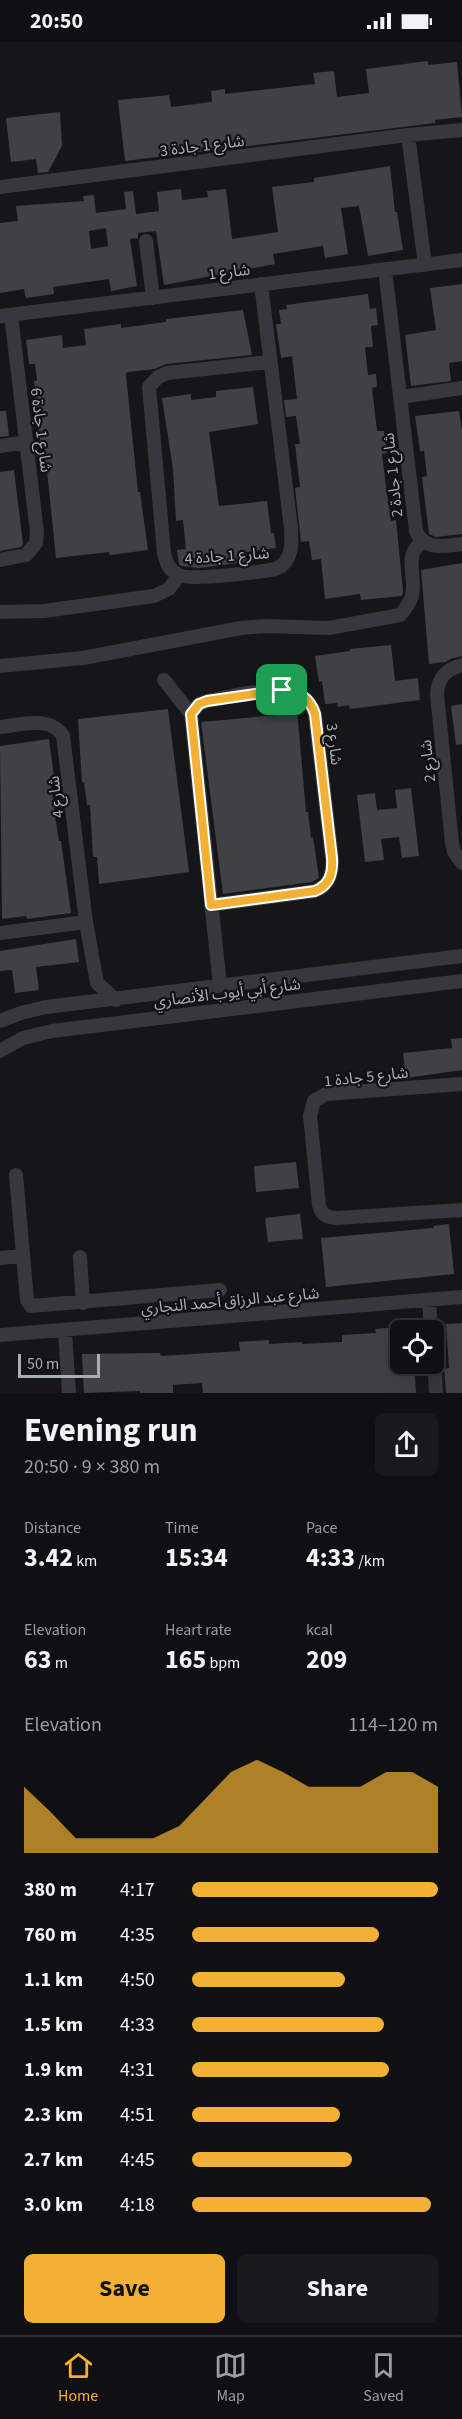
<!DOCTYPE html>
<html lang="en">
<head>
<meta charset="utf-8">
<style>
	:root { --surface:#101012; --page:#19191b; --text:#f1f3f6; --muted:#9c9d9f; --line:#303032; --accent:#f2b134 }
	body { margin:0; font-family:"Source Sans 3","Noto Sans Arabic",sans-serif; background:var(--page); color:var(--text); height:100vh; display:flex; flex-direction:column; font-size:22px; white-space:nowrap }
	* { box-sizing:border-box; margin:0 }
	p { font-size:20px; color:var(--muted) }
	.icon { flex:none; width:33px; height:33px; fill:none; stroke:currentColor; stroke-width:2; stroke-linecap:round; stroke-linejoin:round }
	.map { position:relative; height:1351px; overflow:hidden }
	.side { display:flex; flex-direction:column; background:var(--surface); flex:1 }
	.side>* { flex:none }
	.tools { position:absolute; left:390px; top:1278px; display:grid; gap:12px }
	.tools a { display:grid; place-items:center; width:54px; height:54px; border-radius:9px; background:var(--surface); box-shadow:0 6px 24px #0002,0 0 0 2px var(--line); font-size:30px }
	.scale { position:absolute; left:18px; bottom:15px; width:82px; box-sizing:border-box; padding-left:6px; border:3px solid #a8adb8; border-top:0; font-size:16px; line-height:21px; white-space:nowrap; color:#a8adb8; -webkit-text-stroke:4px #111113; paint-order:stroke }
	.pin { position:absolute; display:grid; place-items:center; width:51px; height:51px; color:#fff; margin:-26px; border-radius:12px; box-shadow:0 3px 9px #0006 }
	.round { display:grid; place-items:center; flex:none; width:63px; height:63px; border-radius:9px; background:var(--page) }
	.overview { display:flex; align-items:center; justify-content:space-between; height:102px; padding:0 24px }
	h1 { font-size:33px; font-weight:700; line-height:45px }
	.metrics { display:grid; grid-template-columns:repeat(3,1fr); gap:9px; height:102px; padding:6px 24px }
	.metrics div { display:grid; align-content:center }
	.metrics b { font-size:26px; font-weight:700 }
	.metrics small { font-size:16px; font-weight:400 }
	.metrics p { font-size:16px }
	.chart { height:168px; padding:12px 24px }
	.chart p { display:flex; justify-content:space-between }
	.chart svg { width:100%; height:108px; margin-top:6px; fill:var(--accent); opacity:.7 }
	.action { display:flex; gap:12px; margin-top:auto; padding:12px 24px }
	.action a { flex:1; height:69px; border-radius:9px; background:var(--accent); color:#111; font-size:24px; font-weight:700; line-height:69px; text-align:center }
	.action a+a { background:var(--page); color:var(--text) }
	ul { padding:0 24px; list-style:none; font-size:20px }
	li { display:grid; grid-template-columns:96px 72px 1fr; align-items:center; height:45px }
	li i { height:15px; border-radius:8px; background:var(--accent) }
	.status { display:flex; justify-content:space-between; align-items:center; height:42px; padding:0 30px; background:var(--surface); direction:ltr }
	.status svg { height:16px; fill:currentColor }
	.tabs { display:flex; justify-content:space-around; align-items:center; height:84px; border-top:2px solid var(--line); background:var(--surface); font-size:16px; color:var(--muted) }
	.tabs a { display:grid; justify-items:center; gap:3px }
	.tabs .current { color:var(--accent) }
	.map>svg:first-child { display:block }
	.building { fill:#404145; fill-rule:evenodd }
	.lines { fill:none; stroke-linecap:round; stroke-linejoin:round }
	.minor { stroke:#37383d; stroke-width:14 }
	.route-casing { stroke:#fff; stroke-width:12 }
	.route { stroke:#f2b134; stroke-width:8 }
	.labels { text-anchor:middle; stroke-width:4.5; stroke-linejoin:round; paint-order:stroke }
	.street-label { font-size:16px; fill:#a8adb8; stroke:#111113 }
</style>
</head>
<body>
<div class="status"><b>20:50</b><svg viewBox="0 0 49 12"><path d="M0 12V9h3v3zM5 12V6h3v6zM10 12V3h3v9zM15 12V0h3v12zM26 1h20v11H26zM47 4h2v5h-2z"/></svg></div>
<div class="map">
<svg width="462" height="1351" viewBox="0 0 462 1351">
	<rect width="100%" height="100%" fill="#161618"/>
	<path class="building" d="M428,19V23L457,20L462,75L435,78V81L125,119L118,58L169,53L171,65L212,60L211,49L225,47V52L315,42L313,31L334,29L337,55L369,51L366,27Z
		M60,70L62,104L48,130L38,131L36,117L11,120L6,76Z
		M390,124L395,170H397L403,208L368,214L359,164L341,166L348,212L325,216L323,204L273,212L275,222L164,243L156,189L138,191V196L130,197L137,244L111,249L109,237L53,245L54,252L26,256L24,247L0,251V181L18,179L16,164L84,159L83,154L94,153L96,171L126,167L124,150L133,149L136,172L159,169L157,150L181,147L182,158L208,155L207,149L226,147L232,197L278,190L272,145L314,140V136ZM106,186L108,204L91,207L89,189Z
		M462,242V319L449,321L451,339L411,344L405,293L436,288L430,246Z
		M368,252L370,267L376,266L378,283L371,284L373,305H365L368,333L376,332L377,345L372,346L377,389H384L387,411L382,412L386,445L391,479L396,478L403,549L402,554L361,558L360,552L325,557L321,517L312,518L309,499L301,500L295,446L300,445L295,402H300L296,374L286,375L284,358L297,357L292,314L281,316L276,282H281L279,268L287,267L286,263Z
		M243,268L252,313L166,322L155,327L127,330L126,333L138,450H140L148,508L110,513L109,510L56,516L47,429H44L41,408L34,339H37L35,322H29L26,298L62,293L63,306L86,303L84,287L121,282V286L166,280V277Z
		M253,345L258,382L209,390L219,464L267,459L271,491H274L276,506L246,510L247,520L199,526L182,524L179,523L177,508L186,507L183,478L176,479L173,427L162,356L191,352V358L216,355V349Z
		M0,369H6L9,394L0,395Z
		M459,369L462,389V492L436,495L429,492L422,435L427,434L424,409H420L415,374Z
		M14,428L23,502L21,505L0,509V430Z
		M462,521V614L450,617L446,620L429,622L421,528Z
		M391,603L395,639L418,636L420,658L350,667L349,663L338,665L337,661L325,662L322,639L319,640L315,614L350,609V607Z
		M462,662V702L456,703L451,664Z
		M168,667L189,830L99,842L97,815H93L90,763H87L84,740H82L78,677Z
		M297,667L306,770H308L311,796L313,795L319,836L312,840L223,852L201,680L277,673V669Z
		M49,697L55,742H51L55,774L59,799H61L71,871L27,877L26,874L2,877L0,704Z
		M411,746L419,814L402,816L399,795L381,797L384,818L365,820L357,753L375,751L377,768L397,766L395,748Z
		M76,897L79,920L36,925L39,948L15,951L12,928L0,929V909Z
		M462,996V1028L406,1036L403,1011L452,1006L451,997Z
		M296,1120L299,1146L256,1150L254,1124Z
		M300,1172L303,1197L268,1200L265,1176Z
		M449,1182L454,1232L326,1245L321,1196L434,1186L433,1184Z
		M462,1281V1351H446L444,1327L449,1326L446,1282Z
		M400,1285V1322H414L416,1351H203L202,1341L173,1343V1351H140V1349L84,1351L82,1312L160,1311L161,1314L240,1309L239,1300L269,1298V1302L302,1300V1302L342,1300V1293L376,1291L375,1287Z"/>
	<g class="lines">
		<path class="minor" d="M408,93L425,223
			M0,145L408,93L462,88
			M146,199L153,256
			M385,227L416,489C424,509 444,504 462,502
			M261,242L291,486C292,502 293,519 276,527C259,530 192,539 179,533C169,529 166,520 164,511L149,345L158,335L167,331L269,320
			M0,274L462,218
			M401,355L462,346
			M0,404L27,400
			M0,518L26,513L36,501L37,490L11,273
			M0,570L44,569L154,554L169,547L179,533
			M462,623C446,627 438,636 437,652L452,801L454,810L462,821
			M0,624L83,616L241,586L265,584L329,586L400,573C404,569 411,559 412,553C417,534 402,512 423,500
			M164,638L191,672
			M0,685C21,683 50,673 63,694L86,880L97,941L116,958
			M211,863L315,849C330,843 333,831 332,816L315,672C302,632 238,654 207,659L199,662L191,672L220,943
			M0,891L86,880
			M0,979L21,971L46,965L462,914
			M0,1009L23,996L52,989L462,939
			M462,1042L326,1052L314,1059L310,1074L319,1163C322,1174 327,1175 337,1176L462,1168
			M16,1133L27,1258L31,1264L220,1248
			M80,1215L83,1261
			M0,1216L23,1214
			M429,1258L431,1288
			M65,1289L69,1351
			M0,1293L462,1255
			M434,1315L436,1351"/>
	</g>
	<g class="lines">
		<g class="route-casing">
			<path id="route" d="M282,648C298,648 310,656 315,672L332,816C333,831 330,843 315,849L211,863L191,672L199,662L207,659Z"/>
		</g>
		<use href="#route" class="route"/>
	</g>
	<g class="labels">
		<g class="street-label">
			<text transform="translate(202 103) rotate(-7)" y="6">شارع 1 جادة 3</text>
			<text transform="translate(229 229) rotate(-7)" y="6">شارع 1</text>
			<text transform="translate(42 388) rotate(83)" y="6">شارع 1 جادة 6</text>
			<text transform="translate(392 433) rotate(-96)" y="6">شارع 1 جادة 2</text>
			<text transform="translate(227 513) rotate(-4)" y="6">شارع 1 جادة 4</text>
			<text transform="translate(335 702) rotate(83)" y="6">شارع 3</text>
			<text transform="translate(427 719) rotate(-96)" y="6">شارع 2</text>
			<text transform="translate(55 755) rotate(-97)" y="6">شارع 4</text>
			<text transform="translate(227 950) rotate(-7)" y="6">شارع أبي أيوب الأنصاري</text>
			<text transform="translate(366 1034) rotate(-6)" y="6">شارع 5 جادة 1</text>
			<text transform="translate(230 1258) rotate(-5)" y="6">شارع عبد الرزاق أحمد النجاري</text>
		</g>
	</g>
</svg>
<div class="tools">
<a><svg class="icon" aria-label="locate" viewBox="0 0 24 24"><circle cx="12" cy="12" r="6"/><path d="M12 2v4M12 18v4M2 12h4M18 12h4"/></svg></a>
</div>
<div class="scale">50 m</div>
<div class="pin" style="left:282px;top:648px;background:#1e9e55"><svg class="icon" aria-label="arrive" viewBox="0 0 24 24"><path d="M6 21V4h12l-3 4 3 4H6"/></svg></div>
</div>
<section class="side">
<div class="overview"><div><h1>Evening run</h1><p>20:50 · 9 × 380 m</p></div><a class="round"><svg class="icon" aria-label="share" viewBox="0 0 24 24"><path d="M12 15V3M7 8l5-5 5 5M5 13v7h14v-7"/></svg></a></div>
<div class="metrics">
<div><p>Distance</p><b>3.42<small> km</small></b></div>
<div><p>Time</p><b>15:34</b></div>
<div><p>Pace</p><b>4:33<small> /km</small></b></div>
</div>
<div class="metrics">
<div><p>Elevation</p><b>63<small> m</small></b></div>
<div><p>Heart rate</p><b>165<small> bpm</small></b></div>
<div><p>kcal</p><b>209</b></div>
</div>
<div class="chart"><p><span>Elevation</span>114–120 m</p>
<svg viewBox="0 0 160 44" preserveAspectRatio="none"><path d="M0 44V17L10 27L20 38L30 38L40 38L50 38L60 33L70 22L80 11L90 6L100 11L110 17L120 17L130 17L140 11L150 11L160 17V44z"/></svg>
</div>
<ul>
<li><b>380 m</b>4:17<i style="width:100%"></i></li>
<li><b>760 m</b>4:35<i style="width:76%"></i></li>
<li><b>1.1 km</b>4:50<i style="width:62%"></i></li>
<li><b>1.5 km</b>4:33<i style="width:78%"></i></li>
<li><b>1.9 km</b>4:31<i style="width:80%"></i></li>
<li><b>2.3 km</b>4:51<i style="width:60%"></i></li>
<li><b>2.7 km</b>4:45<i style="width:65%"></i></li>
<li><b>3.0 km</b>4:18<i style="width:97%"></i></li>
</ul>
<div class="action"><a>Save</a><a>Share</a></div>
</section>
<nav class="tabs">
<a class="current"><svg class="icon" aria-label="home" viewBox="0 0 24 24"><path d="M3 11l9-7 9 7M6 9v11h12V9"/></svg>Home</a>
<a><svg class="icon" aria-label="map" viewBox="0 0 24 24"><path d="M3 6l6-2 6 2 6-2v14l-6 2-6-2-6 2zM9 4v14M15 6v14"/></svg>Map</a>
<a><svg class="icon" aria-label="saved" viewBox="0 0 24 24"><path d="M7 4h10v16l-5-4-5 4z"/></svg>Saved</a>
</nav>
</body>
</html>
